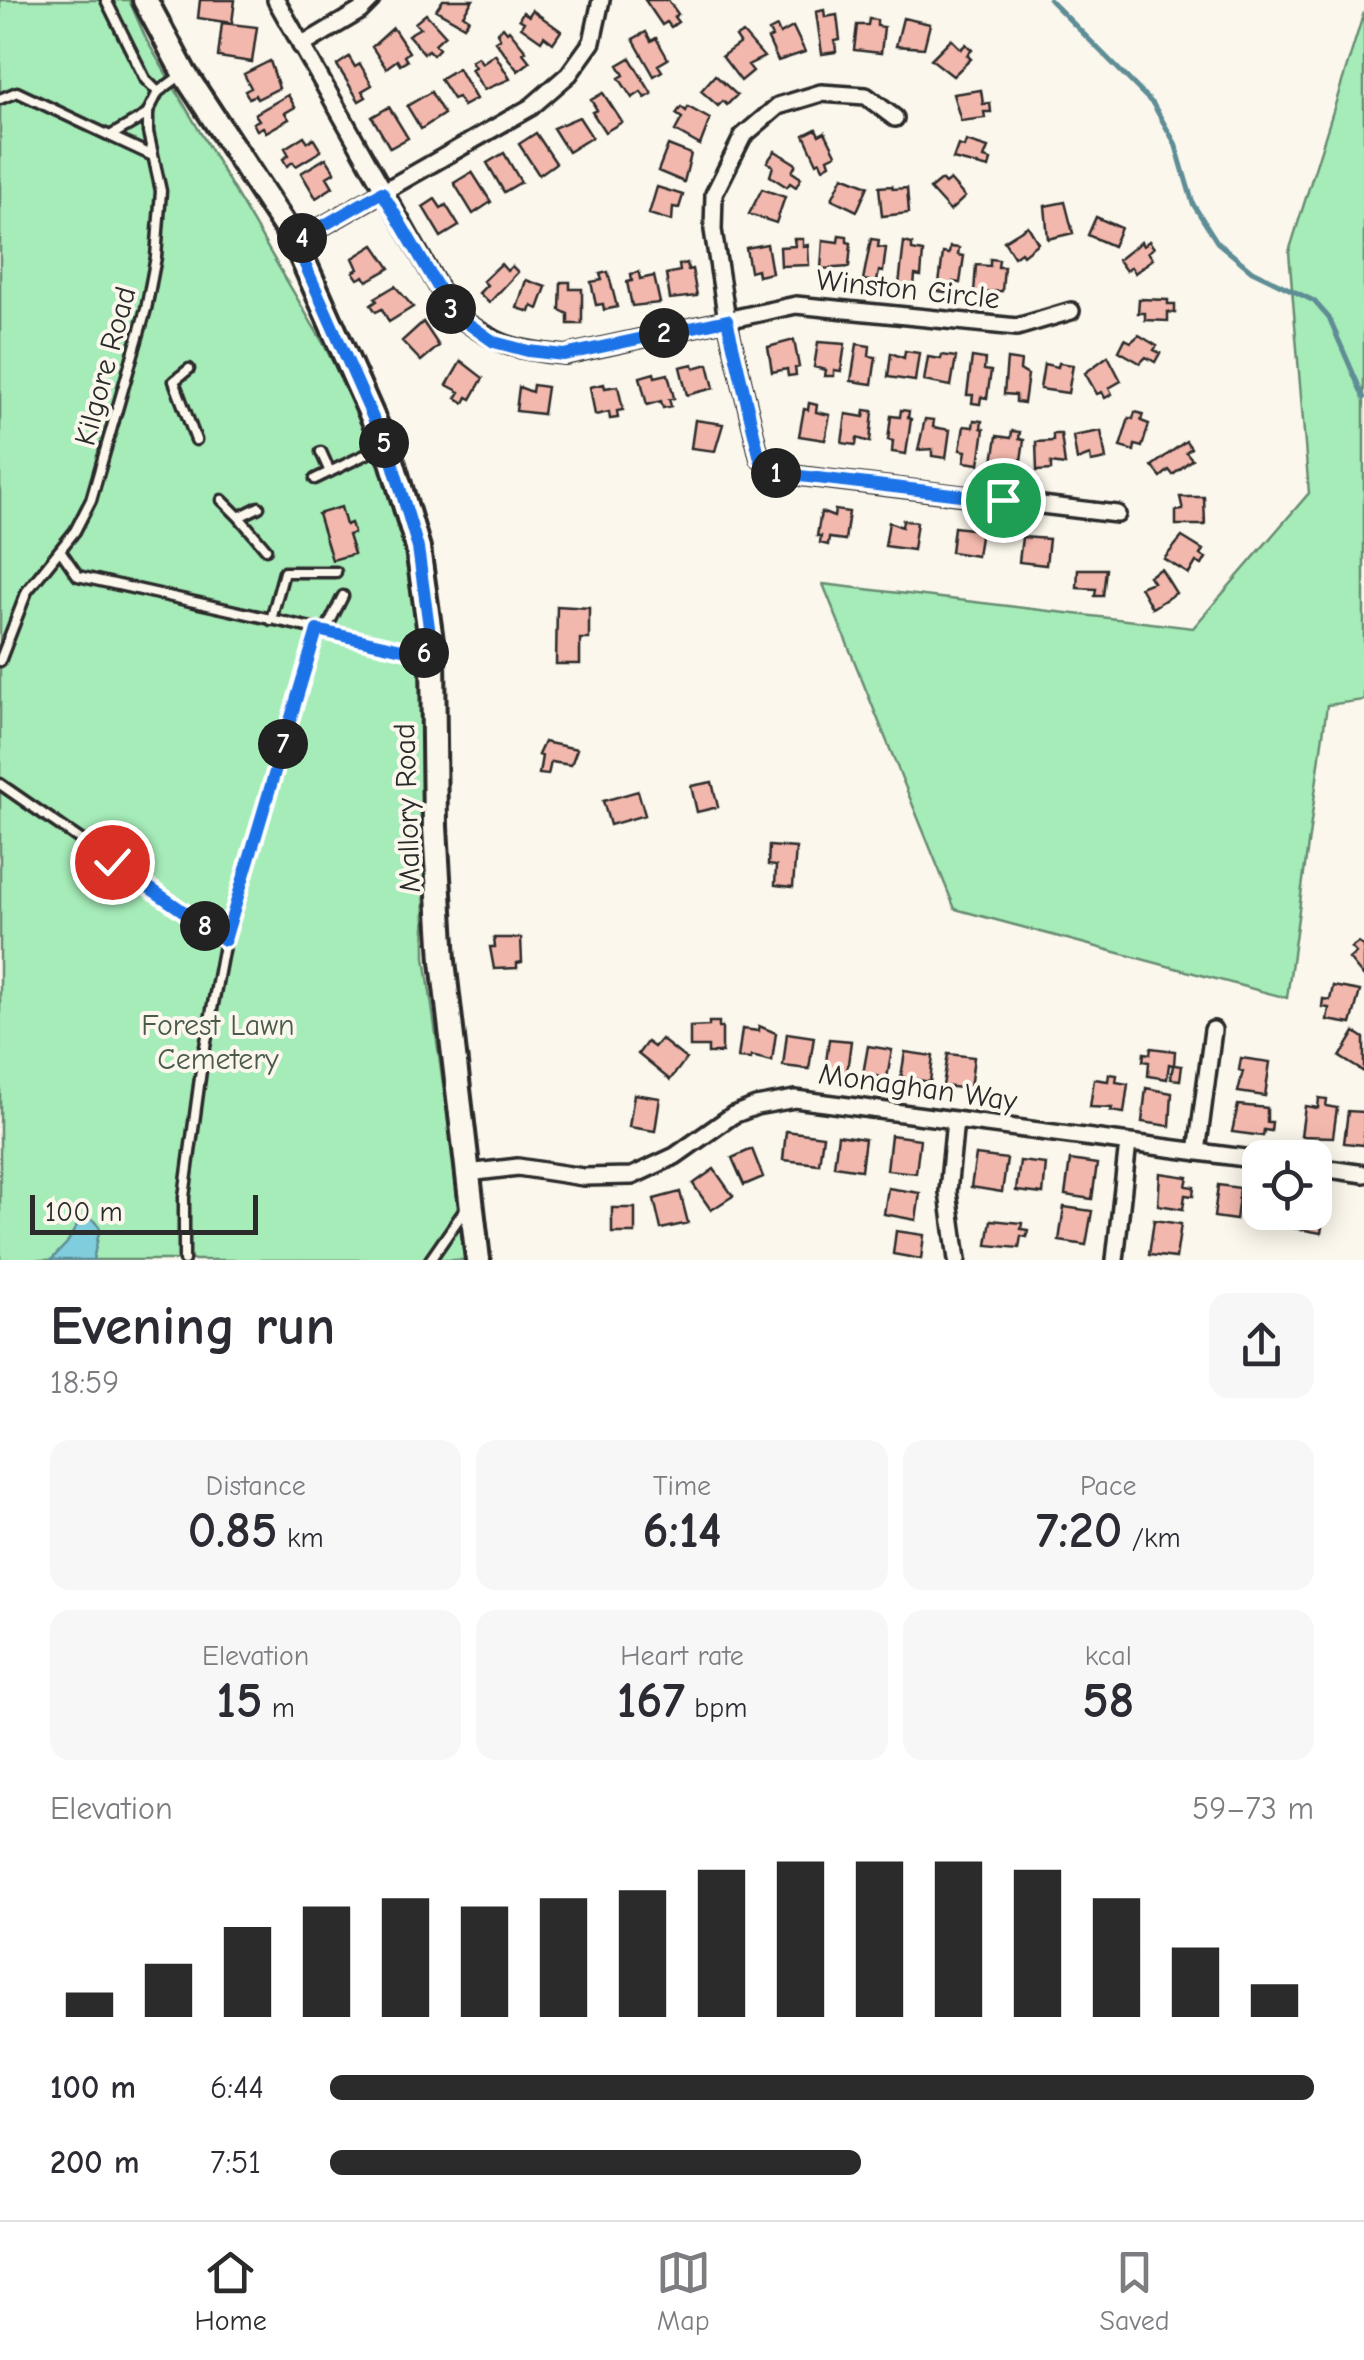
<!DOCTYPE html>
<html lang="en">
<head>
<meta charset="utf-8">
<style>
	:root { --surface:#fff; --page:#f7f7f7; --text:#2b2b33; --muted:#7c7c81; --line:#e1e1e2; --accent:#2b2b2b }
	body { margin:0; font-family:"Comic Neue",sans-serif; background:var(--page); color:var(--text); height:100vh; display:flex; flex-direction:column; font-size:38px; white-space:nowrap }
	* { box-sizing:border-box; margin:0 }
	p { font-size:32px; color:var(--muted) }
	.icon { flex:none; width:55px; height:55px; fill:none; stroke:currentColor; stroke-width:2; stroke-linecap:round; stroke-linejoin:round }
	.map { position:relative; height:1260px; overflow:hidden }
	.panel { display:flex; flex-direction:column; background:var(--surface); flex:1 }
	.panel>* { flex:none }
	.controls { position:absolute; left:1242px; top:1140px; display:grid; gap:20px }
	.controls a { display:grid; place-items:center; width:90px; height:90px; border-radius:20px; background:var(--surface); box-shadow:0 5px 25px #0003; font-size:50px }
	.scale { position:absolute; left:30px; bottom:25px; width:228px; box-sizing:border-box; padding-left:10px; border:5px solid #2b2b2b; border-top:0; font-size:28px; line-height:35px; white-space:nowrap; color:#2b2b2b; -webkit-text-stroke:8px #fbf7ec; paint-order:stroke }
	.pin { position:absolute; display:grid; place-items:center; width:85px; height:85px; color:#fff; margin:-42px; border:5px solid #fff; border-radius:50%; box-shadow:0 2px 10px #0007 }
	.km { position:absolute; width:50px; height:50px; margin:-25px; border-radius:50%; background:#222; color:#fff; font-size:28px; line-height:50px; text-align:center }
	.round { display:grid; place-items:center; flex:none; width:105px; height:105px; border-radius:20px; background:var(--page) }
	.overview { display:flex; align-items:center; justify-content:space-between; height:170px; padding:0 50px }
	h1 { font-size:55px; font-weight:700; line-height:75px }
	.stats { display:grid; grid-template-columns:repeat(3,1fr); gap:15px; height:170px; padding:10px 50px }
	.stats div { display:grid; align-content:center; border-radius:20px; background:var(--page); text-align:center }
	.stats b { font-size:50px; font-weight:700 }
	.stats small { font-size:28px; font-weight:400 }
	.stats p { font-size:28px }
	.chart { height:280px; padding:20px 50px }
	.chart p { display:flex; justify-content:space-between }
	.chart svg { width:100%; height:180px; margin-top:10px; stroke:var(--accent); stroke-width:6 }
	ul { padding:0 50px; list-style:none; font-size:32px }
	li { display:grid; grid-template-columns:160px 120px 1fr; align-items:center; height:75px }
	li i { height:25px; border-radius:12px; background:var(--accent) }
	.menu { display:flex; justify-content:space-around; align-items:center; height:140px; border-top:2px solid var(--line); background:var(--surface); font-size:28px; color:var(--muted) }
	.menu a { display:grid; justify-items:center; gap:5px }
	.menu .current { color:var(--accent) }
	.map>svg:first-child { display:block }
	.green { fill:#a5ecb8; stroke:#688c72; stroke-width:2.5 }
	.water { fill:#80cedd; stroke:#5e8d96; stroke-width:2.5 }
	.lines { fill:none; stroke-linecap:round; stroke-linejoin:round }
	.stream { stroke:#5e8d96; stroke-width:5 }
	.building { fill:#f3b8ad; stroke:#2b2b2b; stroke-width:2.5 }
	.lane-casing { stroke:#2b2b2b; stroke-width:15 }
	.street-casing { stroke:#2b2b2b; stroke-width:22 }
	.secondary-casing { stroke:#2b2b2b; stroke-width:30 }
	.lane { stroke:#fbf7ec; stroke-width:8 }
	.street { stroke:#fbf7ec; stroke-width:15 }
	.secondary { stroke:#fbf7ec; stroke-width:22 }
	.route-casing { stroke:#fff; stroke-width:20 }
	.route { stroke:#1a73e8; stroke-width:12 }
	.labels { text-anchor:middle; stroke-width:8; stroke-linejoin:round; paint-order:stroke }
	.street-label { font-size:30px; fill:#2b2b2b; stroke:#fbf7ec }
	.park-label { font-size:30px; fill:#4a5b4e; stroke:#fbf7ec }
</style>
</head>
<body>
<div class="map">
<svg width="1364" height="1260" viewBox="0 0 1364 1260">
	<rect width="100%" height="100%" fill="#fbf7ec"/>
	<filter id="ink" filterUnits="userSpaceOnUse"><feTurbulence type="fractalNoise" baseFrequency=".01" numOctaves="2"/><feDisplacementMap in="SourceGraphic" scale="20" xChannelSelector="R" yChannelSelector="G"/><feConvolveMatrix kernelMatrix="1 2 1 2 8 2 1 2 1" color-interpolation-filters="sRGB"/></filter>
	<g filter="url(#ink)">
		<path class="green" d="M0,0H129L147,41L322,341L371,438L387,477L401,535L423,655L425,957L468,1260H0Z
			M1364,12V700L1327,705L1287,998L955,909L823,584L1193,628L1309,493L1289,252Z"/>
		<path class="water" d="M81,1218L93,1220L100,1228L93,1260H51L67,1243Z"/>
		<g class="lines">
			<path class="stream" d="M1050,0L1153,104L1175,143L1193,204L1217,242L1252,271L1314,301L1329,318L1364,398"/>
		</g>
		<path class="building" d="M200,0H235L232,23L198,18Z
			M443,0H473L463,15L469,19L464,26L436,10Z
			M645,0H668L678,14L674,17L678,22L671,27L667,22L662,25Z
			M532,10L561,31L553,43L544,36L541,41L521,27L524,22L519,19L523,12L529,16Z
			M824,10L825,17L837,15L840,40L835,41L836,52L822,54L816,12Z
			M426,14L445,35L435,44L439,49L433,55L428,50L424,53L408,35L420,28L415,23Z
			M903,18L930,24L924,48L896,46Z
			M869,19L877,20V26L884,27L881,53L854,50L857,25H868Z
			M222,23L257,27L252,62L218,57Z
			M503,27L507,32L509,30L526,51L523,53L530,62L518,71L495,41L500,38L497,33Z
			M777,27L780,34L793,27L805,52L778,61L768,39L772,37L769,31Z
			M393,28L409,52L404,56L407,61L400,65L397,60L386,68L372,47Z
			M646,32L651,41L656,38L668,59L658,65L662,71L654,76L633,39Z
			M743,33L764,57L748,65L753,71L741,81L722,56L740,43L736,37Z
			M951,39L961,49L966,44L972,50L967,55L971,59L953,76L931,59Z
			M495,54L510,79L484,90L471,69L475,67L471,61L478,57L482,63Z
			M349,57L355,67L360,64L372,85L362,91L366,97L359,101L337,65Z
			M630,58L652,94L645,98L641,92L632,98L619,78L624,75L618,65Z
			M270,61L279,88L257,99L255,95L249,98L245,91L251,88L244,74Z
			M458,68L476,99L463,106L458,97L453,99L440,79Z
			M715,75L737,95L727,105L723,101L718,106L701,91Z
			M981,90L983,104L990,103L991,112H984L985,118L961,121L953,94Z
			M431,92L444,114L421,129L407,106Z
			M603,93L622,122L605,132L592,112L597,110L591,100Z
			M288,95L295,107L285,113L289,119L266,132L263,127L257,130L253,123L259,120L255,114Z
			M389,107L408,138L390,148L372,117Z
			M681,107L686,111L688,107L710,119L700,145L675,131L682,118L676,114Z
			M579,117L592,137L568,152L553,128Z
			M816,129L819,135L825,132L836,154L828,158L830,164L823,168L820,161L817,163L804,135Z
			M536,133L556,163L539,175L519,144Z
			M304,136L308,142L313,138L321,151L296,166L293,162L287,166L283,159L289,155L285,148Z
			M966,141L988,148L984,158L991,160L989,168L953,159L958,145L964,147Z
			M668,145L691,154L684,182L658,171Z
			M775,151L796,164L792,172L801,178L796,187L790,183L787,187L770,176L773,166L767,162Z
			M504,153L521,182L504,192L487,163Z
			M326,158L335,172L327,177L333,187L316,198L301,173Z
			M472,172L491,202L473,214L454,183Z
			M843,176L868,186L857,211L832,199Z
			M941,180L945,184L950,180L965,197L950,211L930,189Z
			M892,186L893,189L907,188L909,213L882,216L879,187Z
			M657,187L683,195L679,208L673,207L672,221L649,214Z
			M762,189L785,197L776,223L749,214Z
			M435,199L441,208L446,205L459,226L441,237L423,207Z
			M1065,202L1073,233L1048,239L1045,206Z
			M1096,217L1121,228L1113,246L1088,235Z
			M1028,226L1038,243L1023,255L1021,252L1014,257L1004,241Z
			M839,235L847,236V242L851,243L849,267L821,269L823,240L838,242Z
			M794,239H803V246L808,245L809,265L781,266L780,247L795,246Z
			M871,239L879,240L878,247L886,248L883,272L879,271L877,282L863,280Z
			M1149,241L1154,248L1148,252L1153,259L1135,273L1131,267L1126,271L1118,260L1141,242L1143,246Z
			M904,242L912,244V250L923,252L921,276L915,275L914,286L899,285Z
			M767,244L772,273L758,276L757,269L750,271L746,248Z
			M374,245L390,268L367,281L364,276L358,279L353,272L358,269L353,258Z
			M950,247L959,248L958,255L964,256L960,283L953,282L952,293L938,291L943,253L949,254Z
			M990,259L999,260L998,267H1004L1002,291L974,293L976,265L990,266Z
			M687,263L688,270L692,269L697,296L670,299L666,274L680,271L679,265Z
			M501,264L507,271L512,266L518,272L489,303L479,293L487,285L483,281Z
			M608,272L617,307L604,310L603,304L596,305L591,282L602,280L600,274Z
			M639,272L640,279L654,276L660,303L632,306L627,282L632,281L631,274Z
			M526,280L546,287L538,309L532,306L530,312L517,308Z
			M561,282H570V289H582V324H568V314L560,310Z
			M395,286L413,307L389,322L382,309L376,312L371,305L377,301L375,298Z
			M1139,299L1168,300V304H1175V313L1168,312V321L1145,320V313H1138Z
			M423,322L439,346L421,361L402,341Z
			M1139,335L1157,346L1154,350L1160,353L1155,362L1146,357L1140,363L1119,351L1125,339L1131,342Z
			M794,340L799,367L795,368L796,375L788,376L787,369L772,372L768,347Z
			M818,342L845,344L841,371L834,370V376H825L826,370L814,367Z
			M857,344L870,346L869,356L876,357L872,384L851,381Z
			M905,351L919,353L915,381L888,377L891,353L904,358Z
			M942,355L956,357L951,386L924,381L928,357L941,359Z
			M1108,356L1121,381L1109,388L1112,394L1105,398L1102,392L1097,394L1085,373Z
			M972,357L985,359L984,370L991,371L987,398L981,397L980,404L972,403L973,395H967Z
			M1007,359L1021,361L1020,370L1028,375L1024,403L1016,402V395L1004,394Z
			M461,361L483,378L471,399L467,397L464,403L456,398L460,392L447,385Z
			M1059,363L1073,365L1068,393L1040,389L1044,364L1058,367Z
			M693,364L694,368L708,364L714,388L687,395L680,367Z
			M654,373L655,377L668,374L674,398L669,399L671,406L663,408L661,401L647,405L640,377Z
			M604,384L605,388L618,386L623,410L617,411L618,418L610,419L609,412L595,415L590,387Z
			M533,385L547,387L543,414L516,411L519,387L532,392Z
			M809,403L817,405L816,412L830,415L825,440L799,436L804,409L808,410Z
			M865,410L873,411L870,442L857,438L856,445L842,443L846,414L864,417Z
			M901,410L909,411L908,418L911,419L906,454L892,452L893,441L888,440L891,416L900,417Z
			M1135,412L1143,414L1141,421L1149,424L1142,447L1135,445L1134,451L1120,447L1129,418L1133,419Z
			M925,419L934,420L933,427L950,430L946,458L932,456V449L918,450Z
			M695,420L723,424L715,451L691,448Z
			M974,420L982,421L981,428L984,429L979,464L964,462L966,451L960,450L964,426L973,427Z
			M1012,431L1020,432L1019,439L1024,440L1020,467L993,462L997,436L1011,438Z
			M1101,431L1106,459L1091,462L1090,455L1077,460L1073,436Z
			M1053,434H1061L1065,465L1051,463V470L1037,471L1036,442L1053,441Z
			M1186,441L1191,448L1186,452L1192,459L1173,475L1169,470L1161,477L1152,466Z
			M1180,497H1204L1205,525H1176V511L1183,510Z
			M341,507L346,525L351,523L354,533L348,535L354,554L332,560L318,514Z
			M835,510L849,512L845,540L829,538L828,545L820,543L821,536H817L821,512L834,517Z
			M903,520L917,522L913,550L885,546L889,522L902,527Z
			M954,527L981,530L977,556L951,552Z
			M1022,537L1049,539L1046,565L1019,562Z
			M1182,537L1203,550L1200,555L1206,558L1202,565L1196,562L1189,574L1164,559Z
			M1078,569H1106L1103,596H1095L1096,589L1077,588Z
			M1161,569L1176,593L1152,608L1140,587L1153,582L1149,576Z
			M557,606L589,608V639H580V664H556Z
			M544,742L577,749L571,765L551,762L548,775L539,774L542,756L538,755Z
			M712,782L718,807L697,812L691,786Z
			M638,791L645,815L610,825L603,801Z
			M769,846L796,848L793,887L775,885L776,866L768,865Z
			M494,938H521L522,962L517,963V968L494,969L490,947H495Z
			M1358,943L1364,946V977L1349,959L1356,953L1351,948Z
			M1333,986L1360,991L1351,1024L1327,1020L1329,1008L1322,1007L1323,999L1330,1000Z
			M709,1022H719V1028L722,1027V1053H708V1047H690V1027L709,1026Z
			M759,1026L776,1033L772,1061L751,1056V1059L738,1058L742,1029L759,1031Z
			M1355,1032L1364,1038V1072L1340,1057Z
			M787,1033L814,1037L809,1069L783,1066Z
			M661,1039L686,1059L670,1080L638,1054L647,1042L654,1047Z
			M829,1039L851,1041L847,1072L825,1070Z
			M868,1046L892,1050L887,1078L863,1074Z
			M1151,1048L1175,1051L1174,1065L1182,1066L1180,1080L1171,1079L1173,1065L1169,1064L1167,1079L1148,1076L1149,1062L1143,1061L1144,1053L1150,1054Z
			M905,1052L933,1056L930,1082L901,1077Z
			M948,1054L974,1057L970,1089L943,1086Z
			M1241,1058L1270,1062L1265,1096L1238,1092L1243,1071L1239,1070Z
			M1109,1074L1117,1075L1116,1082L1128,1084L1124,1113L1111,1111L1112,1108L1090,1107L1094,1079L1108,1081Z
			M1146,1088L1172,1093L1170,1126L1142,1122Z
			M634,1094L660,1098L655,1131L629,1127Z
			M1319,1098L1327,1099L1326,1106L1337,1108L1333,1137L1301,1136L1305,1106L1318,1108Z
			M1238,1105L1267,1108V1122H1272L1271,1131L1264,1130L1263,1136L1232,1132Z
			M1364,1106V1145L1344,1143L1348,1111L1363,1112Z
			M786,1131L823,1136L819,1164L783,1160Z
			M838,1135L865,1139L861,1170L834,1166Z
			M891,1135L920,1139L916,1173L887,1170Z
			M752,1149L763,1177L744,1185L732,1158Z
			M976,1155L1007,1159L1002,1192L971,1187Z
			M1070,1160L1097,1164L1092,1199L1065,1195Z
			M1020,1161L1046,1164L1043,1194L1016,1191Z
			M714,1169L733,1196L711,1210L693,1184Z
			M1160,1173L1188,1177L1186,1186L1194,1187L1193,1196L1185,1195L1183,1209L1158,1205Z
			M1218,1185L1240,1188L1236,1220L1214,1217Z
			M888,1188L920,1193L916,1220L884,1214Z
			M680,1192L688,1223L661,1229L654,1199Z
			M1252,1195L1260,1196V1212H1284L1282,1224L1248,1218Z
			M1315,1200L1326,1202L1321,1233L1294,1228L1297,1212H1315Z
			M1064,1207L1092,1211L1086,1245L1059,1241Z
			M612,1208H635V1233H612Z
			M991,1220L1022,1223L1021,1229L1028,1230L1027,1237L1021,1236L1019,1248L987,1245Z
			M1154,1220L1181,1224L1176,1258L1149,1255Z
			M896,1231L924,1235L921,1259L893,1254Z"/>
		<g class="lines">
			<g class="lane-casing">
				<path id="lane" d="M106,0L145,79L158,92
					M0,99L17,92L110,136L148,114
					M110,136L153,156
					M189,369L174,381L196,440
					M321,452L330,472
					M315,479L381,447
					M222,500L239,517
					M259,507L239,517L266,549
					M60,550L78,576L428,654
					M271,620L284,572H336
					M325,632L343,596
					M0,661L27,591L75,531L91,500L146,309L156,257L161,191L148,132V112L158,92L180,76
					M0,784L225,940
					M184,1260V1197L202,1063L225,940L317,630
					M430,1260L466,1208"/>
			</g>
			<g class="street-casing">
				<path id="street" d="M276,0L453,313C498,345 510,350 565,355L796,305L1017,327L1071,311
					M301,46L360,11L371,0
					M895,118L866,96L821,93L778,106L743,136L714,194L713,230L727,320L760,459L775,473L1117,514
					M295,242L531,107L569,74L592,42L601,0
					M955,1120L948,1192L957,1260
					M1197,1152L1213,1030
					M1315,1167L1364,1174
					M468,1173L518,1167L583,1177L632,1176L675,1156L733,1115L756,1106L795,1099L1260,1160
					M1115,1260L1128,1143"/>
			</g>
			<g class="secondary-casing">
				<path id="secondary" d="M145,0L184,73L295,242L392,461L418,548L433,655L435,827L443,961L478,1260"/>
			</g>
			<use href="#lane" class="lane"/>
			<use href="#street" class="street"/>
			<use href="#secondary" class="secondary"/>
		</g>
	</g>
	<g class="lines" filter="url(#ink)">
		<g class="route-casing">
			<path id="route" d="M112,862L225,940L317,630L433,656L418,548L392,461L295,242L382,192L453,313L494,342L528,351L564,355L727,320L760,459L775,473L1003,500"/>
		</g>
		<use href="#route" class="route"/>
	</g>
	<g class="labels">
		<g class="street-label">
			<text transform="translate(908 289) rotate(6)" y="10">Winston Circle</text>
			<text transform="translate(105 366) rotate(-75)" y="10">Kilgore Road</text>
			<text transform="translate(407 808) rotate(-92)" y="10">Mallory Road</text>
			<text transform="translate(918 1087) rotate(8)" y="10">Monaghan Way</text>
		</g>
		<g class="park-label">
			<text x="218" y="1035">Forest Lawn<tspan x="218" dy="34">Cemetery</tspan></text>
		</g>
	</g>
</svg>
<div class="controls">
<a><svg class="icon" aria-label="locate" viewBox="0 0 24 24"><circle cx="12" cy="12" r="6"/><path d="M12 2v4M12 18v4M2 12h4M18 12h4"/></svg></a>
</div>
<div class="scale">100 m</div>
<div class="pin" style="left:1003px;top:500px;background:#1e9e55"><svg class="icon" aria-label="arrive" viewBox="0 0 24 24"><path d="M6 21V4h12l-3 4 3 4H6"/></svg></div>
<div class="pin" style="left:112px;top:862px;background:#d93025"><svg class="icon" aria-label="check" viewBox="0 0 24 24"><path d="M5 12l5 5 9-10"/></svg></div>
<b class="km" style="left:776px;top:473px">1</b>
<b class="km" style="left:664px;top:333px">2</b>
<b class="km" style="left:451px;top:309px">3</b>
<b class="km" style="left:302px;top:238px">4</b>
<b class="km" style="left:384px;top:443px">5</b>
<b class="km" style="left:424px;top:653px">6</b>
<b class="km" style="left:283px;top:744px">7</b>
<b class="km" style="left:205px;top:926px">8</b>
</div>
<section class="panel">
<div class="overview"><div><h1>Evening run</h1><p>18:59</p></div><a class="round"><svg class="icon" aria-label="share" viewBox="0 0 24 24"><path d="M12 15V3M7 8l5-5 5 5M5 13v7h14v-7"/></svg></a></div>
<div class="stats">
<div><p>Distance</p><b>0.85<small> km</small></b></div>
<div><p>Time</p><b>6:14</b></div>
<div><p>Pace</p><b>7:20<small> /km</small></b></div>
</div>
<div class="stats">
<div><p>Elevation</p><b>15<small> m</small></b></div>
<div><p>Heart rate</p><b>167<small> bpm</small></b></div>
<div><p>kcal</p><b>58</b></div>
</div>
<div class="chart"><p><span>Elevation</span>59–73 m</p>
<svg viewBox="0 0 160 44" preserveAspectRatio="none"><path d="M5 44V38M15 44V31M25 44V22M35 44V17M45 44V15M55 44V17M65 44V15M75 44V13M85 44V8M95 44V6M105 44V6M115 44V6M125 44V8M135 44V15M145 44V27M155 44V36"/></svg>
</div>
<ul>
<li><b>100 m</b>6:44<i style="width:100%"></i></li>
<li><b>200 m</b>7:51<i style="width:54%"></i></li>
</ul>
</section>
<nav class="menu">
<a class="current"><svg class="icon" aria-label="home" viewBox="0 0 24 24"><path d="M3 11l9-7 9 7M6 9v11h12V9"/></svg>Home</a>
<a><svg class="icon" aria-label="map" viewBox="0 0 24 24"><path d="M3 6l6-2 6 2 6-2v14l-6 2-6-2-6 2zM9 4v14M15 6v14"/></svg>Map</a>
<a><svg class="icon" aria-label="saved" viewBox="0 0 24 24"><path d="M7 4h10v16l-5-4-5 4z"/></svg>Saved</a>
</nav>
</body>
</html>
